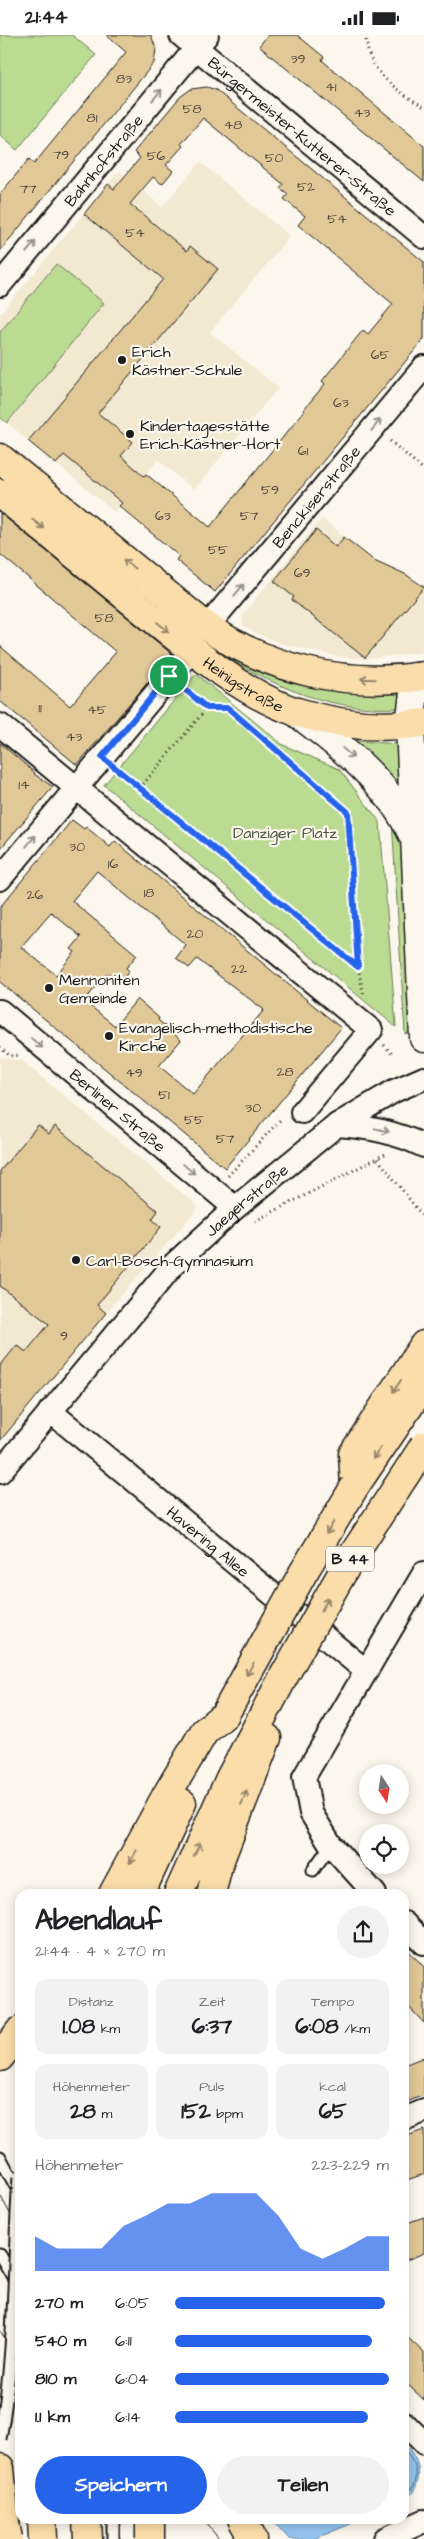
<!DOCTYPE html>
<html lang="de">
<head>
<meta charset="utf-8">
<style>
	:root { --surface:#fff; --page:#f2f2f2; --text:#202124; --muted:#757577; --accent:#2563eb }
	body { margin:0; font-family:"Architects Daughter",sans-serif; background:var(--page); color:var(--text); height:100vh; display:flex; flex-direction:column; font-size:19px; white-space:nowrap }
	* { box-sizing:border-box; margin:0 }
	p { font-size:16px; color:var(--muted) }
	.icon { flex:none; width:28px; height:28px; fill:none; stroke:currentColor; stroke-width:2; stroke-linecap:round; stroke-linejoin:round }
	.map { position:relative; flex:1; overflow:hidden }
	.side { position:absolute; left:15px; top:1854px; width:394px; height:635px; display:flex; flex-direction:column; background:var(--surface); border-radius:15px; box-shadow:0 2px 12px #0003 }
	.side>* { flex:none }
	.needle { width:32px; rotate:168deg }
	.tools { position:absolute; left:359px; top:1729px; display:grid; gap:10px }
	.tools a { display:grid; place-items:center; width:50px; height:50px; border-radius:50%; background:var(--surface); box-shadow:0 2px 12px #0003; font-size:25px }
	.pin { position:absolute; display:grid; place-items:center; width:42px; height:42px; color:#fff; margin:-21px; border:2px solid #fff; border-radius:50%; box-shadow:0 1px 5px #0007 }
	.round { display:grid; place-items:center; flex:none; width:52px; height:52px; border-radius:26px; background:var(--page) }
	.summary { display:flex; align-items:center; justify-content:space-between; height:85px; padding:0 20px }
	h1 { font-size:28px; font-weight:800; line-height:38px }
	.metrics { display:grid; grid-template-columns:repeat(3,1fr); gap:8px; height:85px; padding:5px 20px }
	.metrics div { display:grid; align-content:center; border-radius:12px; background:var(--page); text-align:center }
	.metrics b { font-size:21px; font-weight:800 }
	.metrics small { font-size:14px; font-weight:400 }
	.metrics p { font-size:14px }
	.chart { height:140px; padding:10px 20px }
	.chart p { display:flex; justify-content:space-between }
	.chart svg { width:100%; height:90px; margin-top:5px; fill:var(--accent); opacity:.7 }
	.action { display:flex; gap:10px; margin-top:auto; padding:10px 20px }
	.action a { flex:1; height:58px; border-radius:30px; background:var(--accent); color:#fff; font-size:20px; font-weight:800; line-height:58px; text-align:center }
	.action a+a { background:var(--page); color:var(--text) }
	ul { padding:0 20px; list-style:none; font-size:16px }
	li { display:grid; grid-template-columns:80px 60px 1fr; align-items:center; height:38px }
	li i { height:12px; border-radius:6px; background:var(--accent) }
	.status { display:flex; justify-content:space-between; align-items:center; height:35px; padding:0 25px; background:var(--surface); direction:ltr }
	.status svg { height:14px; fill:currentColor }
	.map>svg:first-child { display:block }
	.built { fill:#f3e9d2 }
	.green { fill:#bbdb93; stroke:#6c7c58 }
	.water { fill:#94c5f0; stroke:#64819b }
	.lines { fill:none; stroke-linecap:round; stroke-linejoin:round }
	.shore { stroke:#4c6071; stroke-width:1 }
	.building { fill:#e1c897; stroke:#1c1c1c; fill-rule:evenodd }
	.lane-casing { stroke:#1c1c1c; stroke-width:15 }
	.street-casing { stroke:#1c1c1c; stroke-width:26 }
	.secondary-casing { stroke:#1c1c1c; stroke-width:31 }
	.primary-casing { stroke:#1c1c1c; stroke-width:31 }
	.highway-casing { stroke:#1c1c1c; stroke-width:31 }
	.path { stroke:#1c1c1c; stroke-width:3; stroke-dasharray:1 4; stroke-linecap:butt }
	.lane { stroke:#fbf7ec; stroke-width:11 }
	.street { stroke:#fbf7ec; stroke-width:22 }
	.secondary { stroke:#fbf7ec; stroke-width:28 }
	.primary { stroke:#fbddab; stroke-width:28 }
	.highway { stroke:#fbddab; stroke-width:28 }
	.tram { stroke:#1c1c1c; stroke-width:1 }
	.lane-bridge-casing { stroke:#1c1c1c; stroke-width:15; stroke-linecap:butt }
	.highway-bridge-casing { stroke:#1c1c1c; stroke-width:31; stroke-linecap:butt }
	.lane-bridge { stroke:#fbf7ec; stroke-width:11 }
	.highway-bridge { stroke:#fbddab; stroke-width:28 }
	.oneway { stroke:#97948e }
	.oneway2 { stroke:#97866b }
	.route-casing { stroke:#fff; stroke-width:10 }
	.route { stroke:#2563eb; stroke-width:6 }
	.poi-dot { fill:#1c1c1c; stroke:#fbf7ec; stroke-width:2 }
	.labels { text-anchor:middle; stroke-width:4.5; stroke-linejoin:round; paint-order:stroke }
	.number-label { font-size:14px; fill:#4d473b }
	.shield { fill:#fbf7ec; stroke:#5f5e5a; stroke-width:1 }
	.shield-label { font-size:15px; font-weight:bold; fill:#1c1c1c }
	.street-label { font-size:16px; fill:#1c1c1c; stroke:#fbf7ec }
	.poi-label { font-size:16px; fill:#1c1c1c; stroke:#fbf7ec; text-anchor:start }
	.park-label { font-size:16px; fill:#4c5540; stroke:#fbf7ec }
</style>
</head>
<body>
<div class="status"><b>21:44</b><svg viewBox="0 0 49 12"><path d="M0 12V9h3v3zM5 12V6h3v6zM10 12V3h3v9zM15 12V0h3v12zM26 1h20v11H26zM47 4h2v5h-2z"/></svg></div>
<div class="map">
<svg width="424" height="2504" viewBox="0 0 424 2504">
	<rect width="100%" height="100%" fill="#fbf7ec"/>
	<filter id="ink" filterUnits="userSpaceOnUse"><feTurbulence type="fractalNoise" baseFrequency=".02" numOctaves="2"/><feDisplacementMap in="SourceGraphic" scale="10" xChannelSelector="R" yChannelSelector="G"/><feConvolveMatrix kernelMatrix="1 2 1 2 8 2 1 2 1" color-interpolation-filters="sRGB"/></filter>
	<g filter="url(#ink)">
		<path class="built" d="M200,127L290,201L210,297L278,353L194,455L158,425L114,477L0,382V279L119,136L162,172Z
			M322,483L372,524L408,541L424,551V617L368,624L338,622L280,608L252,597L243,590V579Z
			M0,1022L22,1026L199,1172L106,1278L7,1397L0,1391Z"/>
		<path class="green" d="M0,0H72L96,20L17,115L0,100Z
			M56,229L104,268L7,388L0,382V297Z
			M191,599L393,655L408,666L403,673C319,678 258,644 191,599Z
			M196,639L283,710L339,734L380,787L396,992L104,750Z
			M346,705L398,709L404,758Z
			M329,717L403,792L414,996L405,999L392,785Z"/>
		<path class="water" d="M404,2409C423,2426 424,2451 404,2466Z
			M271,2484H363L314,2504H289Z"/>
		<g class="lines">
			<path class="shore" d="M404,2416C418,2428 423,2449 404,2460"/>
		</g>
		<path class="building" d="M106,0H151L156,14L154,28L0,216V159L29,124L34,129L126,17Z
			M268,0H297L324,22L322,25L324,27L424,111V147L259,11Z
			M207,52L216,55L424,227V304L215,557L176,525L179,521L119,471L122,468L64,420L56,429L28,406L163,244L84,179L108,149L114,154L140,123L134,117L180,62L191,54ZM203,83L283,149L280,153L288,159L284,164L305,181L298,190L393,269L368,299L363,295L322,346L325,349L304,374L305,375L210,492L146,439L144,441L121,421L133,407L98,378L218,234L190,211L187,216L130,169L153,142L162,149L173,136L166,130L183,111L181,109Z
			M0,478L172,619L77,730L0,666V611L70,671L116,617L0,519Z
			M316,495L336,512L344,502L372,524L405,539L424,552L365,623L292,565L294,562L274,546Z
			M0,708L35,738L34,739L53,752L0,814Z
			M72,785L84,794L86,792L110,812L115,806L341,993L225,1133L0,947V872ZM97,836L186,910L176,923L189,933L197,924L264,975L193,1059L159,1031L181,1005L158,985L159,983L137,964L115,991L84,966L108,938L120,948L129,936L126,933L137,920L72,866ZM51,877L81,902L71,914L75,917L56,940L21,912Z
			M38,1090L49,1099L55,1091L158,1176L152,1184L161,1192L97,1270L106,1278L0,1406V1331L17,1310L26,1317L49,1289L0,1251V1136Z
			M404,1911L424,1932V1988L404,1967Z
			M424,2022V2060L404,2068V2030Z
			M424,2095V2139L404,2146V2102Z
			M424,2182V2218L404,2226V2189Z
			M404,2299L424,2318V2365L404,2346Z"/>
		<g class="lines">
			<g class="lane-casing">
				<path id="lane" d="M313,1835L331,1810
					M0,2122L20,2159
					M0,2220L20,2254
					M113,2504V2484"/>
			</g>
			<g class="street-casing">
				<g id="street">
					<path id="s1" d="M181,0L424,202"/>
					<path id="s2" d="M0,250L207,0"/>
					<path id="s3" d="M207,592L424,332"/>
					<path d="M0,690L371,995L302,1077"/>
					<path d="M0,844L192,615"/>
					<path id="s4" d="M0,976L235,1173"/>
					<path d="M337,1090C369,1092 395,1097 424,1111"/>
					<path id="s5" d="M50,1376L366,1636"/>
					<path id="s6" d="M0,1437L174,1229L235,1173L337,1090L394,1056L424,1043"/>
					<path d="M375,1859L331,1810L311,1778L304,1742L424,1538"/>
					<path d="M404,1888L424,1908"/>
					<path d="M404,2084L424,2076"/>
					<path d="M404,2388L424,2408"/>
					<path d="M385,2504L424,2486"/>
				</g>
			</g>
			<g class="secondary-casing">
				<path id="secondary" d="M416,642L410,690L424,1003
					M296,677C342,712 387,746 413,800"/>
			</g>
			<g class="primary-casing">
				<g id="primary">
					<path d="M0,423L203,589C267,635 346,653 424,641"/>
					<path id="s7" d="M0,458C47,497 94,535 140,573C183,608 245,661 297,677C338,690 381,694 424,688"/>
				</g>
			</g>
			<g class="highway-casing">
				<path id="highway" d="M355,1451L353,1419L424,1310
					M355,1451L424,1349
					M113,1859L166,1761L204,1697L225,1679
					M140,1859L182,1768
					M178,1859L230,1743L284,1641
					M211,1859L218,1830L267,1703
					M0,2022L20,1996
					M0,2433L5,2488
					M42,2484L43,2504
					M87,2484L88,2504
					M242,2484L253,2504"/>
			</g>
			<path class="path" d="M366,0C366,36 396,55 424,72
				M390,406L424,435
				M185,654L207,673H228L348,777L358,932L364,962
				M117,734L358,931
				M140,753L207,673
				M384,1010L393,1020
				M0,1012L10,1021L21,1020
				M378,1124L424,1183
				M228,1141L282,1083
				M255,1186L387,1118"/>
			<use href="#lane" class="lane"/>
			<use href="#street" class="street"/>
			<use href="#secondary" class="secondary"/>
			<use href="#primary" class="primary"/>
			<use href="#highway" class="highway"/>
			<path class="tram" d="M0,2160L20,2197
				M0,2295L20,2331
				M143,2484L161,2504
				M203,2484L219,2504"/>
			<g class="lane-bridge-casing">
				<path id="lane-bridge" d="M0,2404C16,2318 13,2229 19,2142"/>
			</g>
			<g class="highway-bridge-casing">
				<path id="highway-bridge" d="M284,1641L349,1526L424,1411
					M225,1679L303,1538L355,1451
					M5,2488L8,2504
					M150,2504V2484"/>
			</g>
			<use href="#lane-bridge" class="lane-bridge"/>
			<use href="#highway-bridge" class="highway-bridge"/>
		</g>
		<defs><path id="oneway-shaft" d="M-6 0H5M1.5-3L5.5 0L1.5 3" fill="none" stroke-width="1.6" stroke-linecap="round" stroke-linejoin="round" transform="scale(1.25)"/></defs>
		<g class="oneway">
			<use href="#oneway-shaft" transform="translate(157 60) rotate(-50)"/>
			<use href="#oneway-shaft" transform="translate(31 212) rotate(-50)"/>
			<use href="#oneway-shaft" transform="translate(376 390) rotate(-51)"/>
			<use href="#oneway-shaft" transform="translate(239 555) rotate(-50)"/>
			<use href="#oneway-shaft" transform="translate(348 718) rotate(41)"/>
			<use href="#oneway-shaft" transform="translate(31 806) rotate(-50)"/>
			<use href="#oneway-shaft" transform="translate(37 1008) rotate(40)"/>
			<use href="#oneway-shaft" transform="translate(382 1095) rotate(14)"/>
			<use href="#oneway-shaft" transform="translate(189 1134) rotate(40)"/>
		</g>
		<g class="oneway2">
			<use href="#oneway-shaft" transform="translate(38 489) rotate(39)"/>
			<use href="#oneway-shaft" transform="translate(129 529) rotate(-141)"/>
			<use href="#oneway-shaft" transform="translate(163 592) rotate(39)"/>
			<use href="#oneway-shaft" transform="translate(368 644) rotate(-178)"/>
			<use href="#oneway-shaft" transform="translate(397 1351) rotate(123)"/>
			<use href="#oneway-shaft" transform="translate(377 1418) rotate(124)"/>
			<use href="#oneway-shaft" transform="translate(330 1493) rotate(121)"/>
			<use href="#oneway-shaft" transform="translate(325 1569) rotate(-61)"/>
			<use href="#oneway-shaft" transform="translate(250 1634) rotate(119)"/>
			<use href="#oneway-shaft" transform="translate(244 1763) rotate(-67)"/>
			<use href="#oneway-shaft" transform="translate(197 1814) rotate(-65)"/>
			<use href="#oneway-shaft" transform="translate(133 1822) rotate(118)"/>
		</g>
	</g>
	<g class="lines" filter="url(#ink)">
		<g class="route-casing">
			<path id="route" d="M169,641L207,673H228L348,777L358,932L102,722Z"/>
		</g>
		<use href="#route" class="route"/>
	</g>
	<g class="poi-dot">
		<circle cx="122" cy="325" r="5"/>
		<circle cx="130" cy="399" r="5"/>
		<circle cx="49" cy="953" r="5"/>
		<circle cx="109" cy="1001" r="5"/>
		<circle cx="76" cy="1225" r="5"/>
	</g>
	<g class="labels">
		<g class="number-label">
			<text x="298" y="28">39</text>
			<text x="124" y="48">83</text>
			<text x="331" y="56">41</text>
			<text x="192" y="78">58</text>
			<text x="362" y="82">43</text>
			<text x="92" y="87">81</text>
			<text x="233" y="94">48</text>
			<text x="61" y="124">79</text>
			<text x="156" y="125">56</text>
			<text x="274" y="127">50</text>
			<text x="306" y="156">52</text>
			<text x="28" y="158">77</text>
			<text x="337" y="188">54</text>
			<text x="135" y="202">54</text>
			<text x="380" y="324">65</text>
			<text x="341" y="372">63</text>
			<text x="303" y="420">61</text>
			<text x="270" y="459">59</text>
			<text x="163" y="485">63</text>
			<text x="249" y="485">57</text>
			<text x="218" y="519">55</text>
			<text x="302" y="542">69</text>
			<text x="104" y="587">58</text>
			<text x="40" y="677">11</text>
			<text x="97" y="679">45</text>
			<text x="74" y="706">43</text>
			<text x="24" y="754">14</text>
			<text x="77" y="816">30</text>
			<text x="113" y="833">16</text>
			<text x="149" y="862">18</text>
			<text x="35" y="864">26</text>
			<text x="195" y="903">20</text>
			<text x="239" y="938">22</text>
			<text x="285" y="1041">28</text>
			<text x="134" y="1042">49</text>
			<text x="164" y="1064">51</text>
			<text x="253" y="1077">30</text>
			<text x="194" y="1089">55</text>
			<text x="225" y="1108">57</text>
			<text x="64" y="1305">9</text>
		</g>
		<rect class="shield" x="326" y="1511.5" width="48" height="25" rx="4"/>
		<g class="shield-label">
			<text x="350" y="1529">B 44</text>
		</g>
		<g class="street-label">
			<text dy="6" stroke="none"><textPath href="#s1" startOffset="158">Bürgermeister-Kutterer-Straße</textPath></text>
			<text dy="6" stroke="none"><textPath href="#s2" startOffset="162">Bahnhofstraße</textPath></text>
			<text dy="6" stroke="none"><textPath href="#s3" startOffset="170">Benckiserstraße</textPath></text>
			<text dy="6" stroke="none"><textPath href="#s7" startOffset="310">Heinigstraße</textPath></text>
			<text dy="6" stroke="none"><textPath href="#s4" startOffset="154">Berliner Straße</textPath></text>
			<text dy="6" stroke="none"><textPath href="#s6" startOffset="368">Jaegerstraße</textPath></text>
			<text dy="6" stroke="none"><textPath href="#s5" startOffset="205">Havering Allee</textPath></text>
		</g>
		<g class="poi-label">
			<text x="132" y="322">Erich<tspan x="132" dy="18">Kästner-Schule</tspan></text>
			<text x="140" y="396">Kindertagesstätte<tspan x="140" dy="18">Erich-Kästner-Hort</tspan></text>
			<text x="59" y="950">Mennoniten<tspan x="59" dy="18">Gemeinde</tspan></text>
			<text x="119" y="998">Evangelisch-methodistische<tspan x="119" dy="18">Kirche</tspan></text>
			<text x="86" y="1231">Carl-Bosch-Gymnasium</text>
		</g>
		<g class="park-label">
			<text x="285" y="803">Danziger Platz</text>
		</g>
	</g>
</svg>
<div class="tools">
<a><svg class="needle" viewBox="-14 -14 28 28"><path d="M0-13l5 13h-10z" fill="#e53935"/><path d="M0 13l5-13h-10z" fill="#757577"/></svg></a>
<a><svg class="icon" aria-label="locate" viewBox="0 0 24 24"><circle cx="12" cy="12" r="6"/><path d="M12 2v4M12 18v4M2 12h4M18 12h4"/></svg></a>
</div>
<div class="pin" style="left:169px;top:641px;background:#1e9e55"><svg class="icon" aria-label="arrive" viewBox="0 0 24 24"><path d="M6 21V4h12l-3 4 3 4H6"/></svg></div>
<section class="side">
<div class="summary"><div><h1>Abendlauf</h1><p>21:44 · 4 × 270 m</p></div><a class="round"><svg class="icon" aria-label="share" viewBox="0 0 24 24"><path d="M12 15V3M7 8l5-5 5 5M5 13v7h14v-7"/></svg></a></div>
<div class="metrics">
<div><p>Distanz</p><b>1.08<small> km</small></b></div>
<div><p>Zeit</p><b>6:37</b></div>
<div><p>Tempo</p><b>6:08<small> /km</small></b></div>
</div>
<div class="metrics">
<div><p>Höhenmeter</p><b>28<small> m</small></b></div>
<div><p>Puls</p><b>152<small> bpm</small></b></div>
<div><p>kcal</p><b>65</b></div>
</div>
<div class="chart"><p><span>Höhenmeter</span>223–229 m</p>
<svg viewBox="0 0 160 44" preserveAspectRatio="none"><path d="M0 44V27L10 33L20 33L30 33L40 22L50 17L60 11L70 11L80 6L90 6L100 6L110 17L120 33L130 38L140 33L150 27L160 27V44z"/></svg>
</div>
<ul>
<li><b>270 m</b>6:05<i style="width:98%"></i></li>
<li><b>540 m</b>6:11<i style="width:92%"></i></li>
<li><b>810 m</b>6:04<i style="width:100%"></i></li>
<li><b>1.1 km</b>6:14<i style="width:90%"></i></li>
</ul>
<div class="action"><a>Speichern</a><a>Teilen</a></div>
</section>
</div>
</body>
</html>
